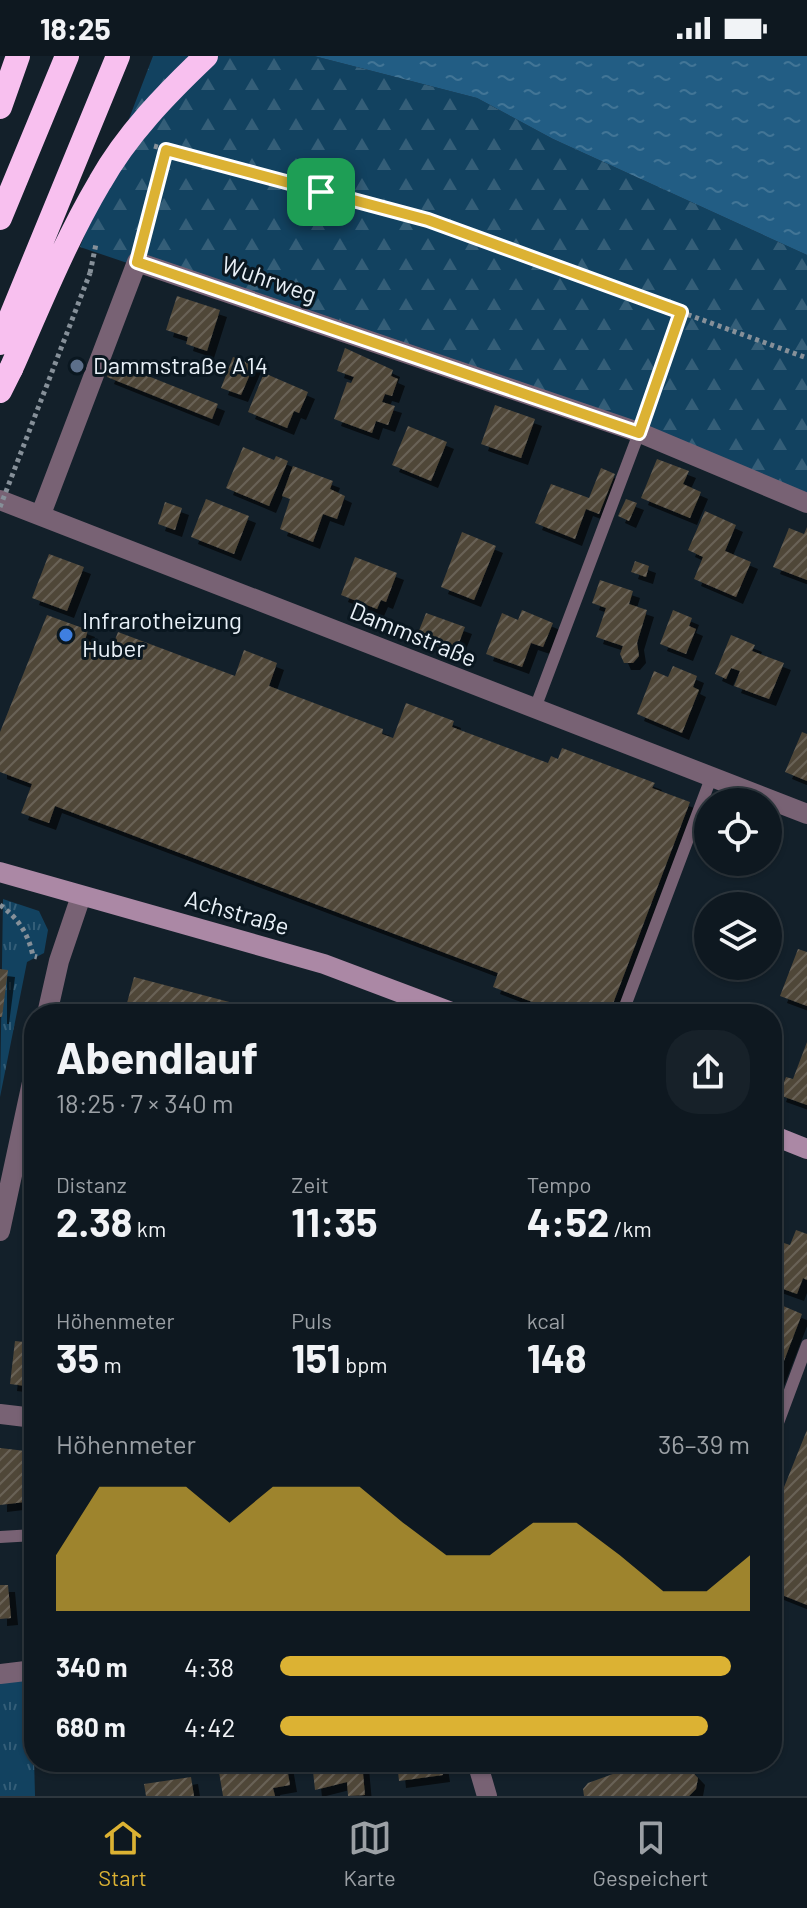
<!DOCTYPE html>
<html lang="de">
<head>
<meta charset="utf-8">
<style>
	:root { --surface:#0e1820; --page:#172129; --text:#f1f3f6; --muted:#9ba0a5; --line:#2e373e; --accent:#dcb233 }
	body { margin:0; font-family:Barlow,sans-serif; background:var(--page); color:var(--text); height:100vh; display:flex; flex-direction:column; font-size:30px; white-space:nowrap }
	* { box-sizing:border-box; margin:0 }
	p { font-size:26px; color:var(--muted) }
	.icon { flex:none; width:44px; height:44px; fill:none; stroke:currentColor; stroke-width:2; stroke-linecap:round; stroke-linejoin:round }
	.map { position:relative; flex:1; overflow:hidden }
	.sheet { position:absolute; left:24px; top:948px; width:758px; height:768px; display:flex; flex-direction:column; background:var(--surface); border-radius:32px; box-shadow:0 2px 6px #0004,0 0 0 2px var(--line) }
	.sheet>* { flex:none }
	.fabs { position:absolute; left:694px; top:732px; display:grid; gap:16px }
	.fabs a { display:grid; place-items:center; width:88px; height:88px; border-radius:50%; background:var(--surface); box-shadow:0 2px 6px #0004,0 0 0 2px var(--line); font-size:40px }
	.pin { position:absolute; display:grid; place-items:center; width:68px; height:68px; color:#fff; margin:-34px; border-radius:16px; box-shadow:0 4px 12px #0006 }
	.round { display:grid; place-items:center; flex:none; width:84px; height:84px; border-radius:32px; background:var(--page) }
	.overview { display:flex; align-items:center; justify-content:space-between; height:136px; padding:0 32px }
	h1 { font-size:44px; font-weight:700; line-height:60px }
	.metrics { display:grid; grid-template-columns:repeat(3,1fr); gap:12px; height:136px; padding:8px 32px }
	.metrics div { display:grid; align-content:center }
	.metrics b { font-size:40px; font-weight:700 }
	.metrics small { font-size:22px; font-weight:400 }
	.metrics p { font-size:22px }
	.chart { height:224px; padding:16px 32px }
	.chart p { display:flex; justify-content:space-between }
	.chart svg { width:100%; height:144px; margin-top:8px; fill:var(--accent); opacity:.7 }
	ul { padding:0 32px; list-style:none; font-size:26px }
	li { display:grid; grid-template-columns:128px 96px 1fr; align-items:center; height:60px }
	li i { height:20px; border-radius:10px; background:var(--accent) }
	.status { display:flex; justify-content:space-between; align-items:center; height:56px; padding:0 40px; background:var(--surface); direction:ltr }
	.status svg { height:22px; fill:currentColor }
	.menu { display:flex; justify-content:space-around; align-items:center; height:112px; border-top:2px solid var(--line); background:var(--surface); font-size:22px; color:var(--muted) }
	.menu a { display:grid; justify-items:center; gap:4px }
	.menu .active { color:var(--accent) }
	.map>svg:first-child { display:block }
	.grass { fill:url(#grass-tufts) }
	.forest { fill:url(#forest-firs) }
	.water { fill:url(#water-ripples) }
	.building { fill:url(#building-hatch); filter:url(#shadow) }
	.lines { fill:none; stroke-linecap:round; stroke-linejoin:round }
	.path { stroke:#869099; stroke-width:5; stroke-dasharray:4 4; stroke-linecap:butt }
	.lane { stroke:#786274; stroke-width:12 }
	.street { stroke:#786274; stroke-width:20 }
	.secondary { stroke:#ab88a5; stroke-width:20 }
	.highway { stroke:#f8c0ef; stroke-width:24 }
	.path-bridge { stroke:#869099; stroke-width:5; stroke-dasharray:4 4; stroke-linecap:butt }
	.highway-bridge { stroke:#f8c0ef; stroke-width:24 }
	.route-casing { stroke:#fff; stroke-width:16 }
	.route { stroke:#dcb233; stroke-width:10 }
	.service-dot { fill:#5c6f8a; stroke:#0a1720; stroke-width:3 }
	.shop-dot { fill:#3f7fe0; stroke:#0a1720; stroke-width:3 }
	.labels { text-anchor:middle; stroke-width:6; stroke-linejoin:round; paint-order:stroke }
	.street-label { font-size:24px; fill:#e9f1f8; stroke:#0a1720 }
	.poi-label { font-size:24px; fill:#e9f1f8; stroke:#0a1720; text-anchor:start }
</style>
</head>
<body>
<div class="status"><b>18:25</b><svg viewBox="0 0 49 12"><path d="M0 12V9h3v3zM5 12V6h3v6zM10 12V3h3v9zM15 12V0h3v12zM26 1h20v11H26zM47 4h2v5h-2z"/></svg></div>
<div class="map">
<svg width="807" height="1740" viewBox="0 0 807 1740">
	<defs>
		<pattern id="grass-tufts" width="24" height="20" patternUnits="userSpaceOnUse" patternTransform="scale(2)"><rect width="24" height="20" fill="#124260"/><path d="M3 7l-1-3M5 7V3M7 7l1-3M15 17l-1-3M17 17v-4M19 17l1-3" fill="none" stroke="#345e78"/></pattern>
		<pattern id="forest-firs" width="22" height="20" patternUnits="userSpaceOnUse" patternTransform="scale(2)"><rect width="22" height="20" fill="#124260"/><path d="M5 1l3.5 6h-7zM16 11l3.5 6h-7z" fill="#345e78"/></pattern>
		<pattern id="water-ripples" width="26" height="14" patternUnits="userSpaceOnUse" patternTransform="scale(2)"><rect width="26" height="14" fill="#225d84"/><path d="M2 4q2-2 4 0t4 0M15 11q2-2 4 0t4 0" fill="none" stroke="#427596"/></pattern>
		<pattern id="building-hatch" width="6" height="6" patternUnits="userSpaceOnUse" patternTransform="scale(2)"><rect width="6" height="6" fill="#504739"/><path d="M-1 1l2-2M0 6l6-6M5 7l2-2" fill="none" stroke="#696256"/></pattern>
		<filter id="shadow"><feDropShadow dx="7" dy="7" stdDeviation="0" flood-color="#0009"/></filter>
	</defs>
	<rect width="100%" height="100%" fill="#13202a"/>
	<path class="grass" d="M3,843L39,855L48,874L44,897L27,906L0,1041Z
		M32,1624L35,1740H0V1626Z"/>
	<path class="forest" d="M153,0H314L477,42L553,83L807,199V447L678,393L80,191Z"/>
	<path class="water" d="M314,0H807V199L553,83L477,42Z"/>
	<path class="building" d="M177,240L220,254L207,295L186,288L188,281L166,274Z
		M345,292L393,314L391,320L398,323L392,340L385,338L382,346L395,350L388,369L376,365L372,377L334,363L347,326L351,327L354,321L337,315Z
		M233,301L254,309L241,339L221,332Z
		M113,306L218,348L212,363L107,321Z
		M264,317L308,336L299,357L294,355L287,372L248,356Z
		M495,349L535,363L521,402L481,388Z
		M408,370L447,386L431,425L392,409Z
		M243,391L274,404L276,400L288,405L269,450L226,432Z
		M657,403L689,415L683,428L701,436L690,462L641,442Z
		M293,410L333,425L330,433L345,440L337,463L323,458L313,486L280,473L290,443L282,440Z
		M601,412L615,418L599,458L586,453L575,483L535,467L551,428L589,442Z
		M206,443L249,460L234,498L191,481Z
		M626,443L637,447L629,465L618,460Z
		M165,446L182,452L175,474L158,468Z
		M705,455L736,469L725,495L751,506L736,541L694,523L703,501L688,494Z
		M807,471V524L773,511L789,472L804,478Z
		M462,476L496,490L474,544L441,531Z
		M49,498L84,511L67,555L32,542Z
		M355,501L397,517L386,546L381,544L377,553L341,539Z
		M635,505L649,510L646,521L631,516Z
		M600,524L633,535L629,548L647,554L637,587L639,600L633,607H624L620,598L623,590L596,581L606,552L592,547Z
		M522,554L553,567L543,591L531,587L522,611L486,598L502,557L518,564Z
		M673,554L692,562L689,570L696,573L686,598L660,588Z
		M426,557L465,571L455,597L416,582Z
		M47,559L88,574L85,584L111,594L118,576L235,620L244,594L277,607L269,630L383,673L382,678L393,682L406,647L454,665L452,671L548,707L551,700L558,703L562,692L655,727L652,732L690,746L609,958H564L493,931L498,917L55,750L49,767L21,757L32,728L0,716V676Z
		M731,579L755,589L752,595L784,607L769,643L734,630L740,615L731,612L726,623L715,618Z
		M673,610L697,620L693,631L699,634L682,677L637,658L654,615L668,621Z
		M802,676L807,678V725L785,716Z
		M798,893L807,896V950L780,940Z
		M0,913L8,914L2,961H0Z
		M134,921L271,957V958H124Z
		M807,986V1049L779,1039L786,1021L793,1023Z
		M796,1174L807,1178V1224L803,1222L797,1238L772,1229V1183L790,1189Z
		M781,1249L802,1258L772,1336V1272Z
		M15,1285L34,1287V1331L10,1328Z
		M807,1374V1549L772,1535V1461Z
		M0,1392L34,1396L33,1445L0,1449Z
		M34,1519V1558L28,1559L25,1520Z
		M0,1529H8L11,1562L0,1563Z
		M242,1706H286L290,1729L273,1732L275,1740H223L218,1710Z
		M312,1706H362L365,1739L348,1740L347,1726L315,1734Z
		M397,1706H441L443,1719L399,1725Z
		M646,1706H683L698,1722L696,1733L689,1740H584L583,1733L588,1727Z
		M191,1721L194,1740H146L144,1728Z"/>
	<g class="lines">
		<path class="path" d="M154,90L428,164L807,302
			M143,186L166,94
			M90,217L96,188
			M646,357L681,256
			M0,849C18,862 28,877 33,900L37,901"/>
		<path class="lane" d="M534,655L639,377
			M622,958L711,722
			M772,1383L807,1289
			M0,1481L34,1479"/>
		<path class="street" d="M0,444L807,758
			M41,458L137,206L638,376L807,447
			M47,958L59,905L81,840
			M0,1175L34,1017
			M0,1358L34,1362
			M0,1618L34,1614
			M477,1706L487,1740"/>
		<path class="secondary" d="M0,816L324,908L457,958
			M772,1079L807,1093"/>
		<path class="highway" d="M0,335L11,313"/>
		<path class="path-bridge" d="M0,451L90,217"/>
		<path class="highway-bridge" d="M0,51L18,0
			M0,162L67,0
			M0,287L118,0
			M11,313C39,250 65,185 100,126C127,78 166,38 206,0"/>
	</g>
	<g class="lines">
		<g class="route-casing">
			<path id="route" d="M166,94L428,164L681,256L639,377L137,206Z"/>
		</g>
		<use href="#route" class="route"/>
	</g>
	<circle class="service-dot" cx="77" cy="310" r="8"/>
	<circle class="shop-dot" cx="66" cy="579" r="8"/>
	<g class="labels">
		<g class="street-label">
			<text transform="translate(269 224) rotate(19)" y="8">Wuhrweg</text>
			<text transform="translate(413 579) rotate(22)" y="8">Dammstraße</text>
			<text transform="translate(237 857) rotate(16)" y="8">Achstraße</text>
		</g>
		<g class="poi-label">
			<text x="93" y="318">Dammstraße A14</text>
			<text x="82" y="573">Infrarotheizung<tspan x="82" dy="28">Huber</tspan></text>
		</g>
	</g>
</svg>
<div class="fabs">
<a><svg class="icon" aria-label="locate" viewBox="0 0 24 24"><circle cx="12" cy="12" r="6"/><path d="M12 2v4M12 18v4M2 12h4M18 12h4"/></svg></a>
<a><svg class="icon" aria-label="layers" viewBox="0 0 24 24"><path d="M12 4l9 5-9 5-9-5zM3 14l9 5 9-5"/></svg></a>
</div>
<div class="pin" style="left:321px;top:136px;background:#1e9e55"><svg class="icon" aria-label="arrive" viewBox="0 0 24 24"><path d="M6 21V4h12l-3 4 3 4H6"/></svg></div>
<section class="sheet">
<div class="overview"><div><h1>Abendlauf</h1><p>18:25 · 7 × 340 m</p></div><a class="round"><svg class="icon" aria-label="share" viewBox="0 0 24 24"><path d="M12 15V3M7 8l5-5 5 5M5 13v7h14v-7"/></svg></a></div>
<div class="metrics">
<div><p>Distanz</p><b>2.38<small> km</small></b></div>
<div><p>Zeit</p><b>11:35</b></div>
<div><p>Tempo</p><b>4:52<small> /km</small></b></div>
</div>
<div class="metrics">
<div><p>Höhenmeter</p><b>35<small> m</small></b></div>
<div><p>Puls</p><b>151<small> bpm</small></b></div>
<div><p>kcal</p><b>148</b></div>
</div>
<div class="chart"><p><span>Höhenmeter</span>36–39 m</p>
<svg viewBox="0 0 160 44" preserveAspectRatio="none"><path d="M0 44V27L10 6L20 6L30 6L40 17L50 6L60 6L70 6L80 17L90 27L100 27L110 17L120 17L130 27L140 38L150 38L160 27V44z"/></svg>
</div>
<ul>
<li><b>340 m</b>4:38<i style="width:96%"></i></li>
<li><b>680 m</b>4:42<i style="width:91%"></i></li>
</ul>
</section>
</div>
<nav class="menu">
<a class="active"><svg class="icon" aria-label="home" viewBox="0 0 24 24"><path d="M3 11l9-7 9 7M6 9v11h12V9"/></svg>Start</a>
<a><svg class="icon" aria-label="map" viewBox="0 0 24 24"><path d="M3 6l6-2 6 2 6-2v14l-6 2-6-2-6 2zM9 4v14M15 6v14"/></svg>Karte</a>
<a><svg class="icon" aria-label="saved" viewBox="0 0 24 24"><path d="M7 4h10v16l-5-4-5 4z"/></svg>Gespeichert</a>
</nav>
</body>
</html>
